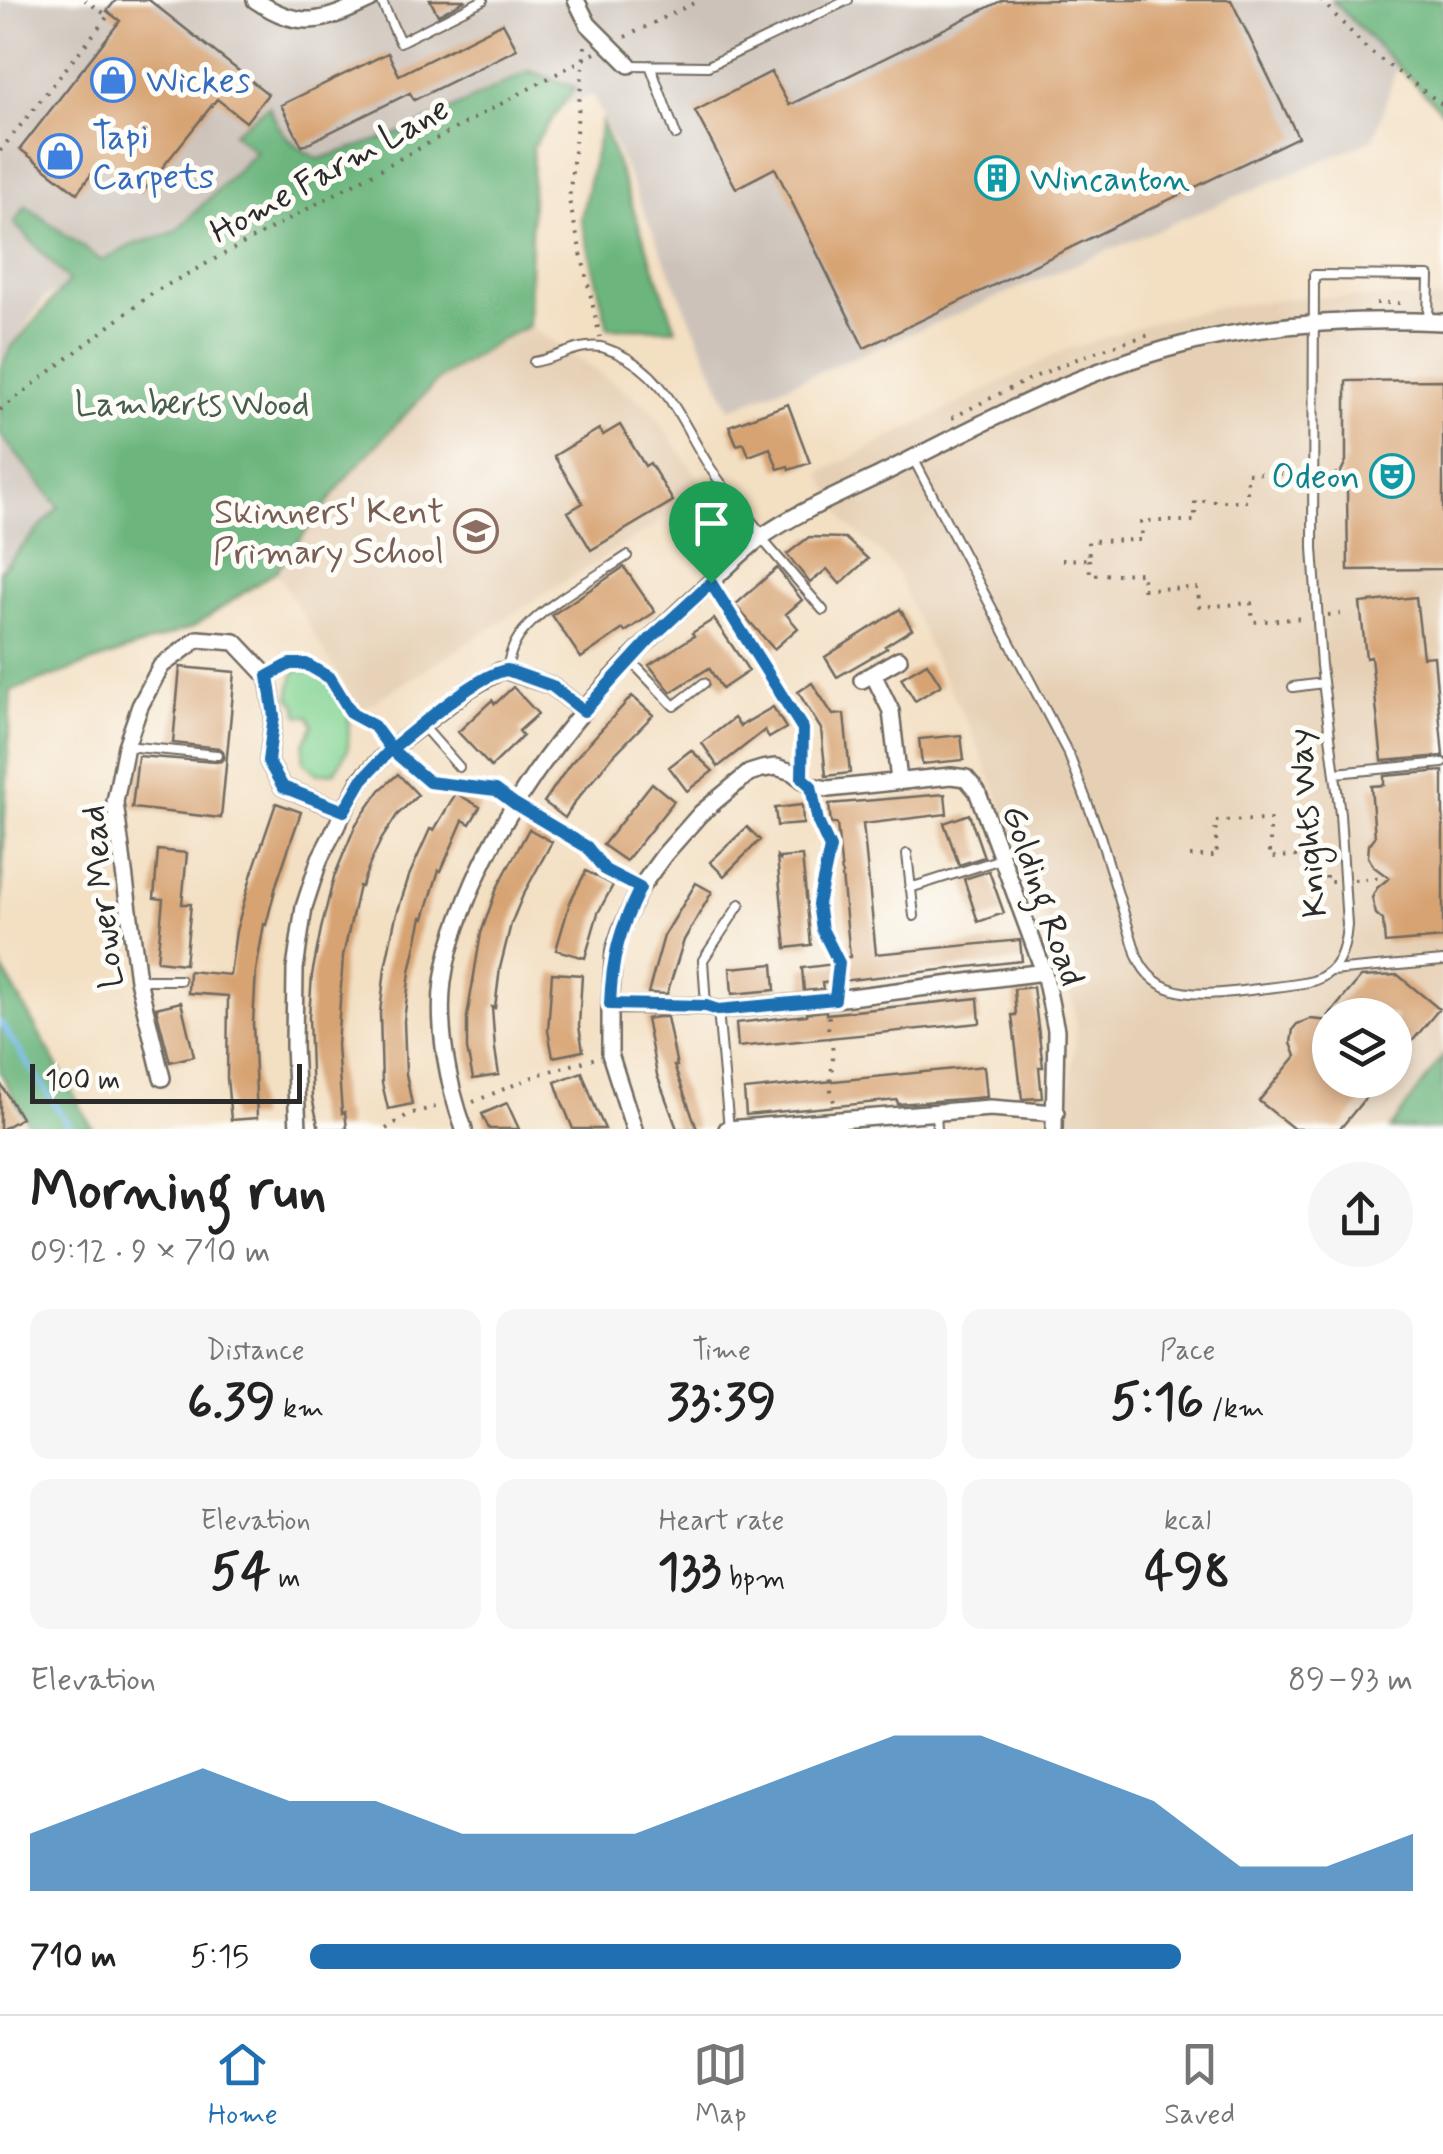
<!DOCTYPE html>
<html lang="en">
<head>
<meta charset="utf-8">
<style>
	:root { --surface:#fff; --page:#f6f6f6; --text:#222; --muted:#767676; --line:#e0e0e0; --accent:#1f6fb2 }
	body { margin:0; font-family:Mynerve,sans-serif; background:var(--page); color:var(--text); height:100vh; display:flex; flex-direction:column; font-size:38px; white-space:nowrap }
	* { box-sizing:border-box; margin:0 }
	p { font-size:32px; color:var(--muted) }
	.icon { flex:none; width:55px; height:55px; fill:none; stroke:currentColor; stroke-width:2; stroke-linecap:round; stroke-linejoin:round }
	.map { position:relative; height:1129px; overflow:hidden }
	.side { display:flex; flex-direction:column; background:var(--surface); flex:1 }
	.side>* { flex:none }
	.tools { position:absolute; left:1312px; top:998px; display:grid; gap:20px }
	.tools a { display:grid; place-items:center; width:100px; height:100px; border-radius:50%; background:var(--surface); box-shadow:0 5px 15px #0003; font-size:50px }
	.scale { position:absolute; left:30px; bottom:25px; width:272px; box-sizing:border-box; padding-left:10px; border:5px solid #2b2b2b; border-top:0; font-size:28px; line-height:35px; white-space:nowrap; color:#2b2b2b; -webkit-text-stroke:8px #fdfcf7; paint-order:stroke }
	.pin { position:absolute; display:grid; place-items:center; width:85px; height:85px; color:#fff; margin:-102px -42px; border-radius:50% 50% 50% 0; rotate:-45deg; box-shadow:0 0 10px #0007 }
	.pin .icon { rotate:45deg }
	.round { display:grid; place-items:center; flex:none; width:105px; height:105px; border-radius:52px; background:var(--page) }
	.head { display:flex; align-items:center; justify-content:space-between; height:170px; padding:0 30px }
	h1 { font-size:55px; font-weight:800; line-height:75px }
	.metrics { display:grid; grid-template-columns:repeat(3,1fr); gap:15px; height:170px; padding:10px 30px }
	.metrics div { display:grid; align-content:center; border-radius:20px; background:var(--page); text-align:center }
	.metrics b { font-size:50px; font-weight:800 }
	.metrics small { font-size:28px; font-weight:400 }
	.metrics p { font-size:28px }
	.chart { height:280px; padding:20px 30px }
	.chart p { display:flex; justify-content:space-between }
	.chart svg { width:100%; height:180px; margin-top:10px; fill:var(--accent); opacity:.7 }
	ul { padding:0 30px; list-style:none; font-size:32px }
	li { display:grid; grid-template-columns:160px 120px 1fr; align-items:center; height:75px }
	li i { height:25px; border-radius:12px; background:var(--accent) }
	.tabs { display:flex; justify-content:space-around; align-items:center; height:140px; border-top:2px solid var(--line); background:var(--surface); font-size:28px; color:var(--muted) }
	.tabs a { display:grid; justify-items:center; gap:5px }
	.tabs .active { color:var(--accent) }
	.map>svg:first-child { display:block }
	.built { fill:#e6d0b5; fill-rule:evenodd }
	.industrial { fill:#ccc2b9 }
	.green { fill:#86d595; stroke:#588060; stroke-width:2.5 }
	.forest { fill:#6cb67e; stroke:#4c7054; stroke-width:2.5 }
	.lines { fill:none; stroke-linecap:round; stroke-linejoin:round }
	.stream { stroke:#76baec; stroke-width:5 }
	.building { fill:#d7a372 }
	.service-casing { stroke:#716a60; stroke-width:12 }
	.minor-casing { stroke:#716a60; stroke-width:20 }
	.path { stroke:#716a60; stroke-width:4; stroke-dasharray:2.5 8; stroke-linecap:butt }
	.service { stroke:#fff; stroke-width:8 }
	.minor { stroke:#fff; stroke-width:15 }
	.route-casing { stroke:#fff; stroke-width:20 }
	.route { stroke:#1f6fb2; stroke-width:12 }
	.labels { text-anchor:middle; stroke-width:10; stroke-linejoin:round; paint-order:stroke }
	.shop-label { font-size:35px; fill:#366cbe; stroke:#fdfcf7; text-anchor:start }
	.street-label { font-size:35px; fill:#2b2b2b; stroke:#fdfcf7 }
	.culture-label { font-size:35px; fill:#0d838f; stroke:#fdfcf7; text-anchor:start }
	.park-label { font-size:35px; fill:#465e4b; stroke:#fdfcf7 }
	.education-label { font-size:35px; fill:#785e54; stroke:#fdfcf7; text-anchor:end }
</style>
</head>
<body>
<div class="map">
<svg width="1443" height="1129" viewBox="0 0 1443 1129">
	<rect width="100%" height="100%" fill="#fdfcf7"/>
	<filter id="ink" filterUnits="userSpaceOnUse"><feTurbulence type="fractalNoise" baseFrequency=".01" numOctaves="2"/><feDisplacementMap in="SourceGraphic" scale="20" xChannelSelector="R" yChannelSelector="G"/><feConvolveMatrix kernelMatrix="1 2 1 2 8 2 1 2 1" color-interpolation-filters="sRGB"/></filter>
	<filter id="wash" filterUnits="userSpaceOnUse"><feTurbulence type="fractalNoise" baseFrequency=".0048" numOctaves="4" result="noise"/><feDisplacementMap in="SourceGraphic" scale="40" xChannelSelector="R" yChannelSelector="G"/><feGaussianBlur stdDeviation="2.25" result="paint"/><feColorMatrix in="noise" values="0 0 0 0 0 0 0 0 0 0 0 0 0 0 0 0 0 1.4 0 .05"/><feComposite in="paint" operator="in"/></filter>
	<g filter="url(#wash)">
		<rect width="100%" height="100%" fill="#f3dfc2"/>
		<path class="built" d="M1304,297L1443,299V1056L1390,1129H1065L1077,1025L1072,998L1050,930L975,738L935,660L897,573L883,555L847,524L820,473L1065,350L1157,321L1218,307ZM1330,1015H1395V1080H1330Z
			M529,326L648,406L708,491L360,711L276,571L350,473L439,379Z"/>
		<path class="industrial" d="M0,0H1418L1374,139L730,409L593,95L45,297L0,365Z
			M0,434L59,508L0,571Z"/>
		<path class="green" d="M295,669L314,672L330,684L349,716L348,749L335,772L317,774L303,761L304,744L313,725L309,716H300L297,712L298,707L289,697Z"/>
		<path class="forest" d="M1332,0H1443V112Z
			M529,71L575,87L533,146L529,326L504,338L439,379L350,473L276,571L193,627L11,691L0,926V571L59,507L0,434V370L10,349L69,281L14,223L26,206L102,261L132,245L175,232L256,152L233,133L269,106C280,135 293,146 319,159L410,130Z
			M602,122L676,329L608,328L581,218Z
			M0,964L93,1129H31L0,1072Z
			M1443,1056V1129H1390Z"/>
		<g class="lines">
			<path class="stream" d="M0,1022L71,1129"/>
		</g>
		<g id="blocks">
			<path class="building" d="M116,0H149L268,94L246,122L217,99L142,193L100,163L77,193L20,149L120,21L107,11Z
				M430,0H466L438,15Z
				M1003,0H1231L1298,137L864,348L775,168L736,188L695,111L771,72L789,105Z
				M503,23L517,49L414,100L410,93L302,146L281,105L388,53L399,75Z
				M1443,380V569L1348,570L1347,489L1340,474L1346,461V381Z
				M788,404L810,463L789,470L788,466L778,469L770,448L749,456L744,443L737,445L729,426Z
				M620,425L645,466L650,463L673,501L591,550L568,512L583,503L554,456L599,429L603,435Z
				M809,537L845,538L868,559L840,584L827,569L810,583L787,554Z
				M624,567L655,612L625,632L623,629L581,658L552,615Z
				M777,568L802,600L786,614L798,628L774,649L735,605Z
				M1416,597L1423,657L1434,656L1443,756L1382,761L1371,657L1366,658L1360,603Z
				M900,609L912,629L885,646L887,648L837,677L825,657Z
				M714,619L749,671L722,689L709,668L671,692L649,665L694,636L692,633Z
				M927,663L941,685L915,701L901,678Z
				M180,667L235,672L221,818L132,808L138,756L216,762L221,761L224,757L223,751L219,748L173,743Z
				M812,683L833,715L844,714L850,773L826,776L821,729L798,692Z
				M513,687L538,714L519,731L523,736L491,767L458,732L492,700L495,704Z
				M632,696L653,715L612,757L574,803L565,818L544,802L570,764Z
				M773,707L786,728L769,738L765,730L718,767L702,743L734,718L740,726Z
				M961,735L964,760L922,764L919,739Z
				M691,750L713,771L687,791L669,767Z
				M1443,771V938L1385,943L1383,920L1376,914L1372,898L1377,888L1389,878L1374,867L1368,857L1369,845L1375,837L1371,786L1384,785V776Z
				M398,774L418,795L397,815L381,840L371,861L361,887L359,886L343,956L337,1046L342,1113L345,1112L347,1129H319L312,1097L309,1017L312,975L321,929L334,877L356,824L380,790Z
				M652,783L674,801L626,861L603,845Z
				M456,793L480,807L470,824L463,820L441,871L439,870L424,918L422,917L410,972L404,1021L406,1074L412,1104L388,1109L382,1083L380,1013L385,968L395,920L409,876L430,829L434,830Z
				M945,794L947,814L863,824L876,954L1020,940L1022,961L822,983L823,989L804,991L802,968L843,963V958L850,957L837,824H831L829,804Z
				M276,803L301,812L277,882L266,925L264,924L256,971L253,1023L257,1118L231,1120L227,1078L228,996L188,993L189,971L230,975L236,931L252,873Z
				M802,805L803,824L777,826L775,808Z
				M969,814L984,857L959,865L944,823Z
				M747,827L760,840L724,876L710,862Z
				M529,829L552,842L523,895L511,924L500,968L495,1008L492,1007L495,1049L499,1075L473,1079L467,1049V1017L481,933L497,888Z
				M158,850L187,853L182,904H191L185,964L157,961L163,899L154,898Z
				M802,856L811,945L786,948L777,857L780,860V858Z
				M586,871L613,885L598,913L585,958L556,950L570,902Z
				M989,871L1004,913L978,922L964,879Z
				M696,883L712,892L684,940L667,994L648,993L664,936Z
				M773,964L775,990L732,994L730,968Z
				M552,973L582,975L579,1026L583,1051L553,1057L548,1031Z
				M1398,975L1439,1009L1395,1062V1015H1329L1361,977Z
				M1033,987L1043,1067H1039L1042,1098L1022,1099L1012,1015H1016L1014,989Z
				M978,998L980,1023L738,1047L736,1023L807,1015V1013L826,1011V1014Z
				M181,1002L194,1056L170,1062L156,1008Z
				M658,1017H667L677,1066H674L697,1129H677L657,1075L646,1019Z
				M1310,1019L1330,1021V1080H1380L1340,1129H1294L1259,1101L1296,1056L1291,1043L1293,1029L1297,1024Z
				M984,1066L987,1097L898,1104L897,1100L746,1115L744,1090Z
				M582,1072L596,1109L605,1129H573L562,1102L555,1082Z
				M0,1083L21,1118L2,1129H0Z
				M507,1103L519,1129H489L482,1114Z"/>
		</g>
	</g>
	<g filter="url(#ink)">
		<use href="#blocks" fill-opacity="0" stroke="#716a60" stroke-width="2.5"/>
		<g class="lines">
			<g class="service-casing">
				<path id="service" d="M381,0L400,42L483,0
					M629,65L708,66L848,0
					M650,65L676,135
					M534,362C556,359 579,343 601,347C603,347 614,352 615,352C669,376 681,424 711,469C727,493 745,514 764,536
					M913,458L1069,755L1100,836L1137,956C1156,1003 1208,995 1250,990C1271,987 1292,986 1313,981C1339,972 1345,951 1347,925L1340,814L1321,666L1313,548L1314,275L1429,276L1428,322
					M761,538L823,610
					M630,660L674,706L704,683
					M507,671C509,654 515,639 527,627C552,600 596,577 627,556
					M1293,687L1323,683
					M422,725L459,767
					M126,746L217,755
					M1335,773L1443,763
					M907,854L914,916
					M910,888L1001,859
					M1332,971L1443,961
					M138,980H180
					M706,1006L703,960L740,904
					M718,1010L729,1129
					M936,1114L937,1129"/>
			</g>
			<g class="minor-casing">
				<path id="minor" d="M255,0C301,31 323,22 370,0
					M576,0L588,24L629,65
					M873,674L891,711L899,781
					M862,680L899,659
					M610,1005L706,1006L718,1010L835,999L1044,972
					M162,1078L138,980L115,802L126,746L140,706L161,666L198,639L235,642L268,677L274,716L268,761L283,787L343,811
					M298,1129L294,1046L295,969L304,907L320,858L361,779L391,749L469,689L500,671H507L552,686L584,711
					M464,1129C448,1084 437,1028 443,981C446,958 453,936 461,915C507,787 601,681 701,591C721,573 741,552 763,536C799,511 850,490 890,470C984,422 1078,372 1181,345C1266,323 1355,318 1443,322
					M634,1129L610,1054V1005L614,951L621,930L640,888L664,855L701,813L749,773L762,769L776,767L792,772L811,786L828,789L951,776L966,778L977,791L1044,972L1056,1030L1054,1129
					M727,1129L990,1108L1056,1113"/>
			</g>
			<path class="path" d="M1321,0L1368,50L1443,105
				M625,37L700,0
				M585,46L569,200L600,337
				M0,151L108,16L85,0
				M1376,303H1407
				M0,410L154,292L595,53
				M952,418C1015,385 1080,353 1150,335
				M1324,474H1340
				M1089,559L1090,575L1142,573L1143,589L1198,588L1199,607L1251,603L1253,622L1304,618
				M1062,560L1089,559L1088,541L1142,540L1141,521H1195V501H1247V473L1300,474
				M719,595L803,729L802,761
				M1328,615L1343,614
				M280,669C296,660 317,665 330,679C339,688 342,703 351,712C361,723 371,723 382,737
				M402,758L429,782L496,789L501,794
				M813,801L818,823L830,848L819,904L822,929L839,963L837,983
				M530,813L587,847L605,871L627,882
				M1190,856H1217L1215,821L1270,820V857L1326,855V882H1334
				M1354,880L1385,877
				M829,1016C826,1035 833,1040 833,1056C832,1075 827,1085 835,1104
				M473,1102L540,1074L596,1058
				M386,1129L409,1114L439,1106"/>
			<use href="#service" class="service"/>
			<use href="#minor" class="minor"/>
		</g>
	</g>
	<g class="lines" filter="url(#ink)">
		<g class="route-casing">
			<path id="route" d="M711,583L650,639L584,711L552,686L507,670C479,673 416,730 391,749L374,726L352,714L330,678L306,664H290L268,676L274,716L268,761L283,787L344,811L362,780L391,749L429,782L496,790L515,804L587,847L605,870L640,888C619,931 612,957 610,1004L706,1006L718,1010L835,999L839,963L822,929L818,904L830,848L818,822L811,786L802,778L803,729L711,583"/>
		</g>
		<use href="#route" class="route"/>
	</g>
	<defs>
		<g id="shop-ring" transform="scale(2.25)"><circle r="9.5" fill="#fdfcf7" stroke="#3f7fe0" stroke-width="1.5"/><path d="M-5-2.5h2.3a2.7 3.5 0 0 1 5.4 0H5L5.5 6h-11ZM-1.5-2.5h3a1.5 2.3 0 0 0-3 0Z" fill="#3f7fe0"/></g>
		<g id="building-ring" transform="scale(2.25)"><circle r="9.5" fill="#fdfcf7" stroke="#0f9aa8" stroke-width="1.5"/><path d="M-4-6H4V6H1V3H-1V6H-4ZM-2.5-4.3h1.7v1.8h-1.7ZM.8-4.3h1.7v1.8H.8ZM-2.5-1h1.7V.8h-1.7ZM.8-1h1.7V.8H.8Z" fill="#0f9aa8"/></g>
		<g id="theatre-ring" transform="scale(2.25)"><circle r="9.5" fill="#fdfcf7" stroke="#0f9aa8" stroke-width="1.5"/><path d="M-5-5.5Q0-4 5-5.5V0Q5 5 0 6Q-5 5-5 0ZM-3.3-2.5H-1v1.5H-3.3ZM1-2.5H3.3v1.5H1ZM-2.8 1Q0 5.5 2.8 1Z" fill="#0f9aa8"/></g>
		<g id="school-ring" transform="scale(2.25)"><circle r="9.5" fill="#fdfcf7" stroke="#8d6e63" stroke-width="1.5"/><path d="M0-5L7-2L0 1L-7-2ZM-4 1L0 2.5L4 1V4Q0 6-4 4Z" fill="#8d6e63"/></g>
	</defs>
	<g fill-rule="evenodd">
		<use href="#shop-ring" x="113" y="80"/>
		<use href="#shop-ring" x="60" y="156"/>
		<use href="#building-ring" x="997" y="178"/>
		<use href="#theatre-ring" x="1392" y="476"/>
		<use href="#school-ring" x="476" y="531"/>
	</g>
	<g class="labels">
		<g class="shop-label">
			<text x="146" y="92">Wickes</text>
			<text x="92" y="148">Tapi<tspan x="92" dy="40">Carpets</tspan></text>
		</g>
		<g class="street-label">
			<text transform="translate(329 169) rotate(-29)" y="12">Home Farm Lane</text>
			<text transform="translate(1306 823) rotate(-95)" y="12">Knights Way</text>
			<text transform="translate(1044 895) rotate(71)" y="12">Golding Road</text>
			<text transform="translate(101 897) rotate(-96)" y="12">Lower Mead</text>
		</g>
		<g class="culture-label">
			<text x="1030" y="190">Wincanton</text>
			<text x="1360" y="488" text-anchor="end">Odeon</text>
		</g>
		<g class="park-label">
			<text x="192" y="415">Lamberts Wood</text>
		</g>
		<g class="education-label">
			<text x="444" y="523">Skinners' Kent<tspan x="444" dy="40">Primary School</tspan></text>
		</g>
	</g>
</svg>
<div class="tools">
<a><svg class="icon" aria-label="layers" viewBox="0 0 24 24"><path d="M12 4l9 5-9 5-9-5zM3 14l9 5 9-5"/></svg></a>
</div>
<div class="scale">100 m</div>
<div class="pin" style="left:711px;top:583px;background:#1e9e55"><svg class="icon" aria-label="arrive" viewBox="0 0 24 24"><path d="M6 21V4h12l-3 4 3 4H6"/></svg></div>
</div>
<section class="side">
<div class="head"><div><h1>Morning run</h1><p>09:12 · 9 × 710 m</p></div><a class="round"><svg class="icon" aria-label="share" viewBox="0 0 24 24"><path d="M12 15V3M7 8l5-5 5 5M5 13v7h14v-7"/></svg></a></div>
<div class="metrics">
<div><p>Distance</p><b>6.39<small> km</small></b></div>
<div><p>Time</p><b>33:39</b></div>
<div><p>Pace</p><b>5:16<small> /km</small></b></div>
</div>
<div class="metrics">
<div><p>Elevation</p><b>54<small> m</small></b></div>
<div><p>Heart rate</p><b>133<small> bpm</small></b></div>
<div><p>kcal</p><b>498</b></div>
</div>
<div class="chart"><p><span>Elevation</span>89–93 m</p>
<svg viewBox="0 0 160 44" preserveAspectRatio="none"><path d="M0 44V30L10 22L20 14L30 22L40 22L50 30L60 30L70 30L80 22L90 14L100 6L110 6L120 14L130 22L140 38L150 38L160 30V44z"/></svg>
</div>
<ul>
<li><b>710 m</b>5:15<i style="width:79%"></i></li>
</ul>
</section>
<nav class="tabs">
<a class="active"><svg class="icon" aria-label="home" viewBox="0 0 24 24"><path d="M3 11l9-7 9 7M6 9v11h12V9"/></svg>Home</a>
<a><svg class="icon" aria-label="map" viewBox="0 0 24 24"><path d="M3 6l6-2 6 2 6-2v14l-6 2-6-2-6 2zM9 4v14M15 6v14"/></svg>Map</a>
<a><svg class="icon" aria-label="saved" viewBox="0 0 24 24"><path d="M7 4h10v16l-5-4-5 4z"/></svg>Saved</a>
</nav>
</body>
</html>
